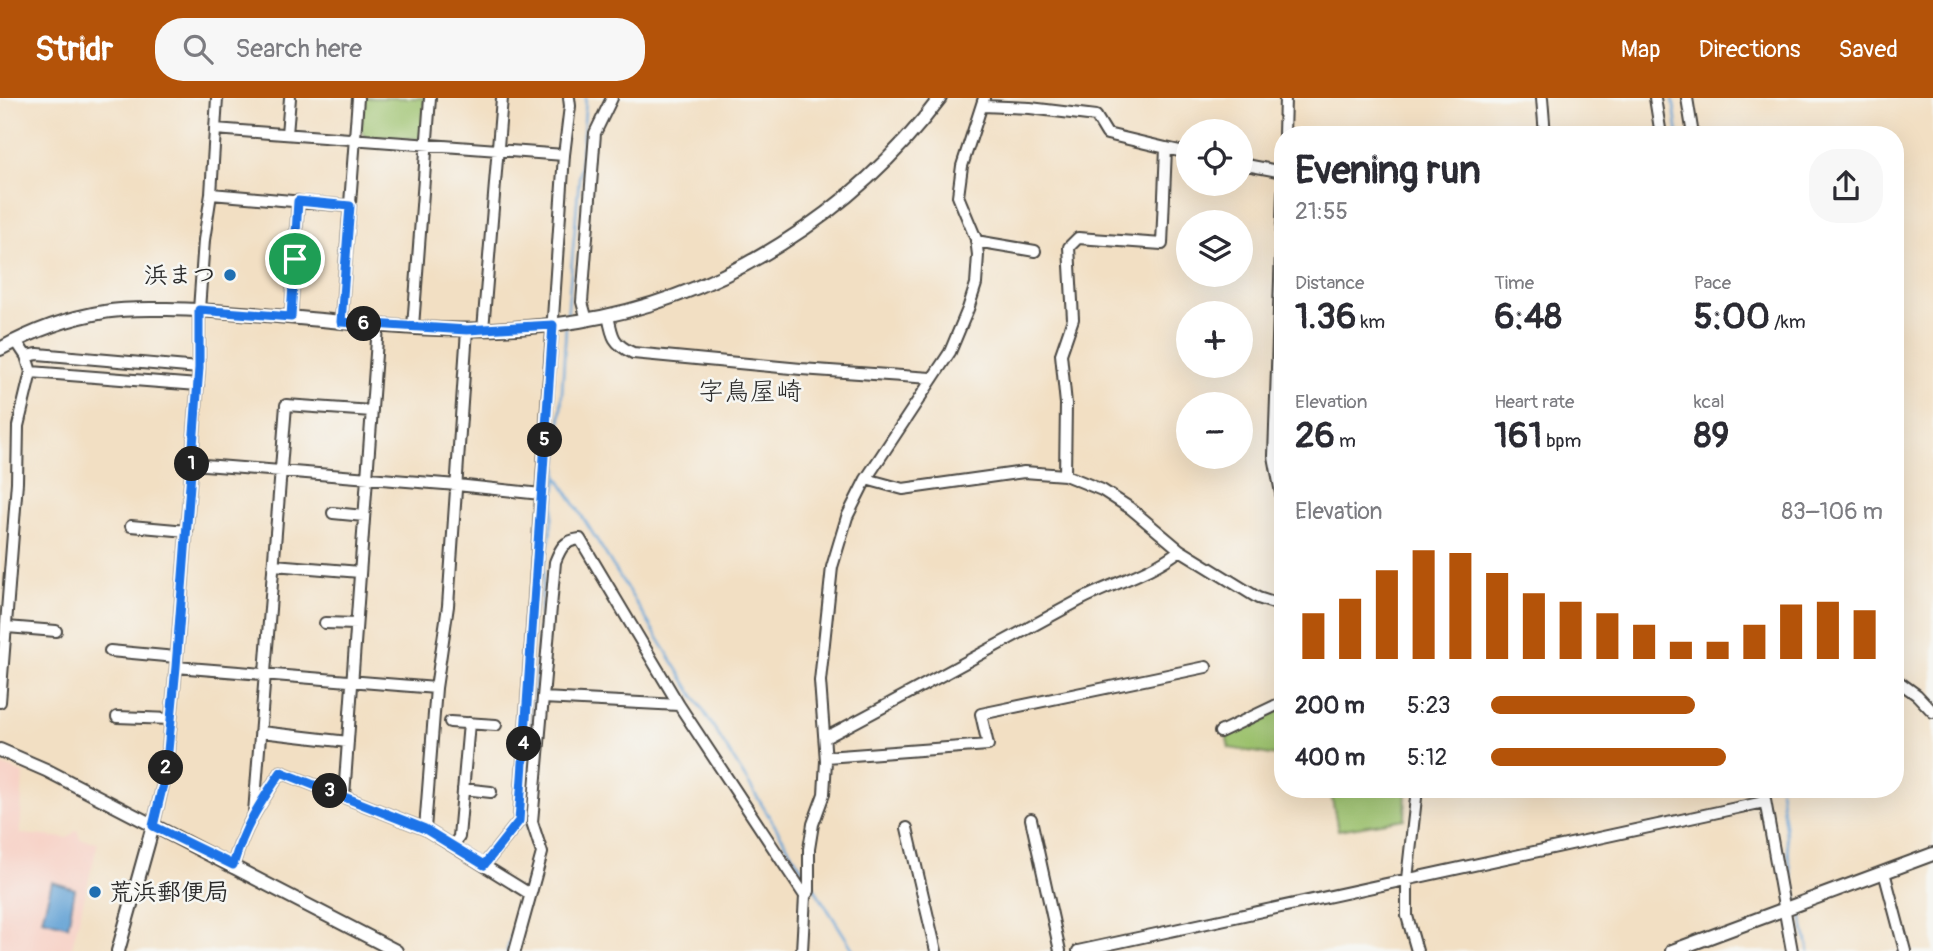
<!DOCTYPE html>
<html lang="en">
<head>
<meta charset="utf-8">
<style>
	:root { --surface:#fff; --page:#f7f7f7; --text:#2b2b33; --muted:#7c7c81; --accent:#b45309 }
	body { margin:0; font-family:Pangolin,"Klee One",sans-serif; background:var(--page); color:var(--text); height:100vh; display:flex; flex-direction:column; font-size:26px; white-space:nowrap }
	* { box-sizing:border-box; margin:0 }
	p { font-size:23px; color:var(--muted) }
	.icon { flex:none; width:38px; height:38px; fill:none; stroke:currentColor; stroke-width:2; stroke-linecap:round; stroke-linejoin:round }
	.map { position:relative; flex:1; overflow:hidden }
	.details { position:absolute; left:1274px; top:28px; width:630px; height:672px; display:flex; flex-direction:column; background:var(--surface); border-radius:28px; box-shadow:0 7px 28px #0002 }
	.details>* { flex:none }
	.fabs { position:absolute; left:1176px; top:21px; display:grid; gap:14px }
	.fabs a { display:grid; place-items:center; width:77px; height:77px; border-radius:50%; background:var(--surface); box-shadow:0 7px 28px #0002; font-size:35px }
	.pin { position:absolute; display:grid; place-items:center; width:60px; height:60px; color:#fff; margin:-30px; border:4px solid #fff; border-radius:50%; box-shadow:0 2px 7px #0007 }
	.km { position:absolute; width:35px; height:35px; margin:-18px; border-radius:50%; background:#222; color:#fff; font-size:19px; line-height:35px; text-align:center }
	.round { display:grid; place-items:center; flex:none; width:74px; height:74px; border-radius:28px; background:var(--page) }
	.headline { display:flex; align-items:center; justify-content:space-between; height:119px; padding:0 21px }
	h1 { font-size:38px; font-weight:800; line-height:52px }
	.stats { display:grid; grid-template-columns:repeat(3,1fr); gap:10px; height:119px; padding:7px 21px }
	.stats div { display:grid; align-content:center }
	.stats b { font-size:35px; font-weight:800 }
	.stats small { font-size:19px; font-weight:400 }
	.stats p { font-size:19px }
	.chart { height:196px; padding:14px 21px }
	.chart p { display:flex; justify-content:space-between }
	.chart svg { width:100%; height:126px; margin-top:7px; stroke:var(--accent); stroke-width:6 }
	ul { padding:0 21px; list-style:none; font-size:23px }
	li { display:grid; grid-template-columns:112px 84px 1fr; align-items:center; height:52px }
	li i { height:18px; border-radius:9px; background:var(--accent) }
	header { display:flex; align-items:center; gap:42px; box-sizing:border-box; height:98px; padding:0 35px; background:var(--accent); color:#fff }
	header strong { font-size:33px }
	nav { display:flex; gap:38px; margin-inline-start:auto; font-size:24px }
	.search { width:490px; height:63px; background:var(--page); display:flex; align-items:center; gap:18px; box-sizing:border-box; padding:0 24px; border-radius:28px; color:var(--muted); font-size:26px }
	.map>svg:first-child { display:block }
	.built { fill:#f7d1c6 }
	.green { fill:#9bc16c; stroke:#63764c; stroke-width:2 }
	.water { fill:#61a0d4; stroke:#466680; stroke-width:2 }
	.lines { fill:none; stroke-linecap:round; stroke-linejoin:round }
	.stream { stroke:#61a0d4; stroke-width:2.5 }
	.minor-casing { stroke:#494642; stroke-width:14 }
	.tertiary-casing { stroke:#494642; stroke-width:16 }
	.minor { stroke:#fff; stroke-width:10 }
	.tertiary { stroke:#fff; stroke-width:12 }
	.route-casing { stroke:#fff; stroke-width:14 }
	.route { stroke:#1a73e8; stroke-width:9 }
	.poi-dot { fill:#1f6fb2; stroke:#f6f6f2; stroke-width:2.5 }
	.labels { text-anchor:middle; stroke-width:5; stroke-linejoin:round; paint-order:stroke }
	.poi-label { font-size:24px; font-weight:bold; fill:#2b2b2b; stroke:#f6f6f2; text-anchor:end }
	.neighbourhood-label { font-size:26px; fill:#2b2b2b; stroke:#f6f6f2 }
</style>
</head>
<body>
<header>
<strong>Stridr</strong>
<div class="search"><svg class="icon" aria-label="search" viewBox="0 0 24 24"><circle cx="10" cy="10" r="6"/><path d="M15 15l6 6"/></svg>Search here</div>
<nav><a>Map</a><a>Directions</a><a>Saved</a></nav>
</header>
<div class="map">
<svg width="1933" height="853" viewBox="0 0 1933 853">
	<rect width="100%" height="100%" fill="#f6f6f2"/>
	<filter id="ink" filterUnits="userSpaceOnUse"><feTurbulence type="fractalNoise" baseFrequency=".0143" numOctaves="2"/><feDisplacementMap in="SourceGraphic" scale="14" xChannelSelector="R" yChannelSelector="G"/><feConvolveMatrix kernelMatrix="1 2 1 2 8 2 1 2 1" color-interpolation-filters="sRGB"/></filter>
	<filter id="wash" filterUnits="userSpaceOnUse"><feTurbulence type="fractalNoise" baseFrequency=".00686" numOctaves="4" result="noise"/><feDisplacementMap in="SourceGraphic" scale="28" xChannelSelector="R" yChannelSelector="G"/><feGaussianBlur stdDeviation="1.57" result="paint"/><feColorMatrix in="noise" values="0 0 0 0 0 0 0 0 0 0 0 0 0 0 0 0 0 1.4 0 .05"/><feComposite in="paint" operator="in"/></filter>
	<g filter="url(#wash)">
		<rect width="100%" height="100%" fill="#f2dfc3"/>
		<path class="built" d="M0,666L23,675L20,736L67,740L77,732L80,741L98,744L71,853H0Z"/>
		<path class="green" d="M364,0H425L422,38L418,41L365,39L361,32Z
			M1283,611V659L1229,650L1226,636Z
			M1339,691H1406L1405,721L1338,732L1331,696Z"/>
		<path class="water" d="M52,784L75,791L68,828L42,821Z"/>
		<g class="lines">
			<path class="stream" d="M1673,0L1678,37
				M567,221L586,0
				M566,228L557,378L805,776
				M1780,691L1791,773L1797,802
				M531,736L525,724L544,467L550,439L557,378
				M813,788L854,853
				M524,789L532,773L535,749
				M1800,812L1809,853
				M507,853L522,795"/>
		</g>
	</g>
	<g filter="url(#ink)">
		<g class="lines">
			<g class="minor-casing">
				<path id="minor" d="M1542,0L1545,37
					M1655,0L1661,37
					M1687,0L1693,37
					M982,8L1030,10L1096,18L1107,36L1166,50L1162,146L1078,140L1069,149L1073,221L1061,256L1066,306L1065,377
					M215,31L564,57
					M287,36L290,0
					M1284,37L1285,0
					M1166,50L1188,55
					M1241,66L1283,74
					M1283,94L1274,358L1283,406
					M211,96L350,108
					M976,143L1035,153
					M608,217C612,238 613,246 633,255L801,271L931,280
					M291,219L298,103
					M587,222L582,204L595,35L612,0
					M341,224L358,0
					M413,229L430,0
					M483,232L502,0
					M26,258L38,256L199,270
					M31,274L198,287
					M192,366L457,387L541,396
					M866,381L903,391L1024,374L1065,377L1102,392L1130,410L1180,452L1258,500L1283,508
					M333,415L364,418
					M131,428L187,433
					M274,467L360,474
					M325,525L356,526
					M7,529L56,533
					M110,553L176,559
					M176,569L436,590
					M1895,581L1917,597L1933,614
					M543,600L679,607
					M0,604L17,384L18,328L31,274L26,258L16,243
					M117,619L171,621
					M450,624L496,627
					M261,634L348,644
					M1220,634L1283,604
					M825,640C911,595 995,548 1080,502C1113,485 1151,475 1180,452
					M826,659L988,647L981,616L1206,569
					M463,691L491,694
					M1763,691L1792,853
					M344,698L378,228
					M254,715L286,307L372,313
					M1031,721L1060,853
					M153,728L166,674L176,569L199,270V212L204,142L211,96L217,0
					M907,730L936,853
					M425,731L436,590L448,508L467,232
					M453,748L459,739L469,625
					M233,767C245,728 258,708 281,674L425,731L530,796
					M484,767L519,723L564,57L570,8L569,0
					M1884,774L1905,853
					M515,853L542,755L532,724L555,464C561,449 564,443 580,441L679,607L805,798
					M802,853L805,798L809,793V751L813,726L824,696L826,663L820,583L832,469L847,419L866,381L950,254L968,211L976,186L978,157L976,141L958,98L962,68L984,0
					M1078,853L1764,704
					M1417,853L1407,818V781L1417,691"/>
			</g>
			<g class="tertiary-casing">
				<path id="tertiary" d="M0,251C33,233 67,220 104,214C125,210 146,211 167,211C226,212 284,219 342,224C420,232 501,236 579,223C722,200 854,115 940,0
					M0,652L46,672L396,853
					M118,853L153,728
					M1672,853L1933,756"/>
			</g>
			<use href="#minor" class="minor"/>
			<use href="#tertiary" class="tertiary"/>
		</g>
	</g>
	<g class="lines" filter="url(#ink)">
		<g class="route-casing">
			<path id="route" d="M298,103L350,108L341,224L467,232L553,227L519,723L484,767L425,731L281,674C258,708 245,728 233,767L153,728L166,674L176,569L199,270V212L291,219Z"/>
		</g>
		<use href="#route" class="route"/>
	</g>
	<g class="poi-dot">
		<circle cx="230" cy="177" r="7"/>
		<circle cx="95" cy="794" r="7"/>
	</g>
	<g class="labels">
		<g class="poi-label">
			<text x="216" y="185">浜まつ</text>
			<text x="109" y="802" text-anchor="start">荒浜郵便局</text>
		</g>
		<g class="neighbourhood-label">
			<text x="750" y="302">字鳥屋崎</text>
		</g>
	</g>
</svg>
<div class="fabs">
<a><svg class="icon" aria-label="locate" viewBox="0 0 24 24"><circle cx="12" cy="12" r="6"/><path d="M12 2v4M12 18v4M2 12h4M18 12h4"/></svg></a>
<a><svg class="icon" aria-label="layers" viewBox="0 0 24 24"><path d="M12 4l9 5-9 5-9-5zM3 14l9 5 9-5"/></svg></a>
<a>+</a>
<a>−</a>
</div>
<div class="pin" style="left:295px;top:161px;background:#1e9e55"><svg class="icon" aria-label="arrive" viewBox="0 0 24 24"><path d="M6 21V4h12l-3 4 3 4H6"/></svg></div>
<b class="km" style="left:192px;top:366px">1</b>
<b class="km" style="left:166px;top:670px">2</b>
<b class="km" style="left:330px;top:693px">3</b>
<b class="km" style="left:524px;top:646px">4</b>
<b class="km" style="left:545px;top:342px">5</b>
<b class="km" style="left:364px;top:226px">6</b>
<section class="details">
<div class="headline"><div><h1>Evening run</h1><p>21:55</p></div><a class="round"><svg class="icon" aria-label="share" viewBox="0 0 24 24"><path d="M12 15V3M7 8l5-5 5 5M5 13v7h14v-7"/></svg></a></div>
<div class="stats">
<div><p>Distance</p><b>1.36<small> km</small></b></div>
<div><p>Time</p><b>6:48</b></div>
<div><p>Pace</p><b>5:00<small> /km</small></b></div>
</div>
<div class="stats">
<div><p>Elevation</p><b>26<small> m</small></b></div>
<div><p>Heart rate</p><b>161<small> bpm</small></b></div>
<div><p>kcal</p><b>89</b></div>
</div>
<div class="chart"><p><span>Elevation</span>83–106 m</p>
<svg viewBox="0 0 160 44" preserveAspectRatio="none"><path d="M5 44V28M15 44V23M25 44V13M35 44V6M45 44V7M55 44V14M65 44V21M75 44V24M85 44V28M95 44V32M105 44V38M115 44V38M125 44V32M135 44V25M145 44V24M155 44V27"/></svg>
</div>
<ul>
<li><b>200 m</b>5:23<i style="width:52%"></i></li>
<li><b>400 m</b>5:12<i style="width:60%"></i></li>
</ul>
</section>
</div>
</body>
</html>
